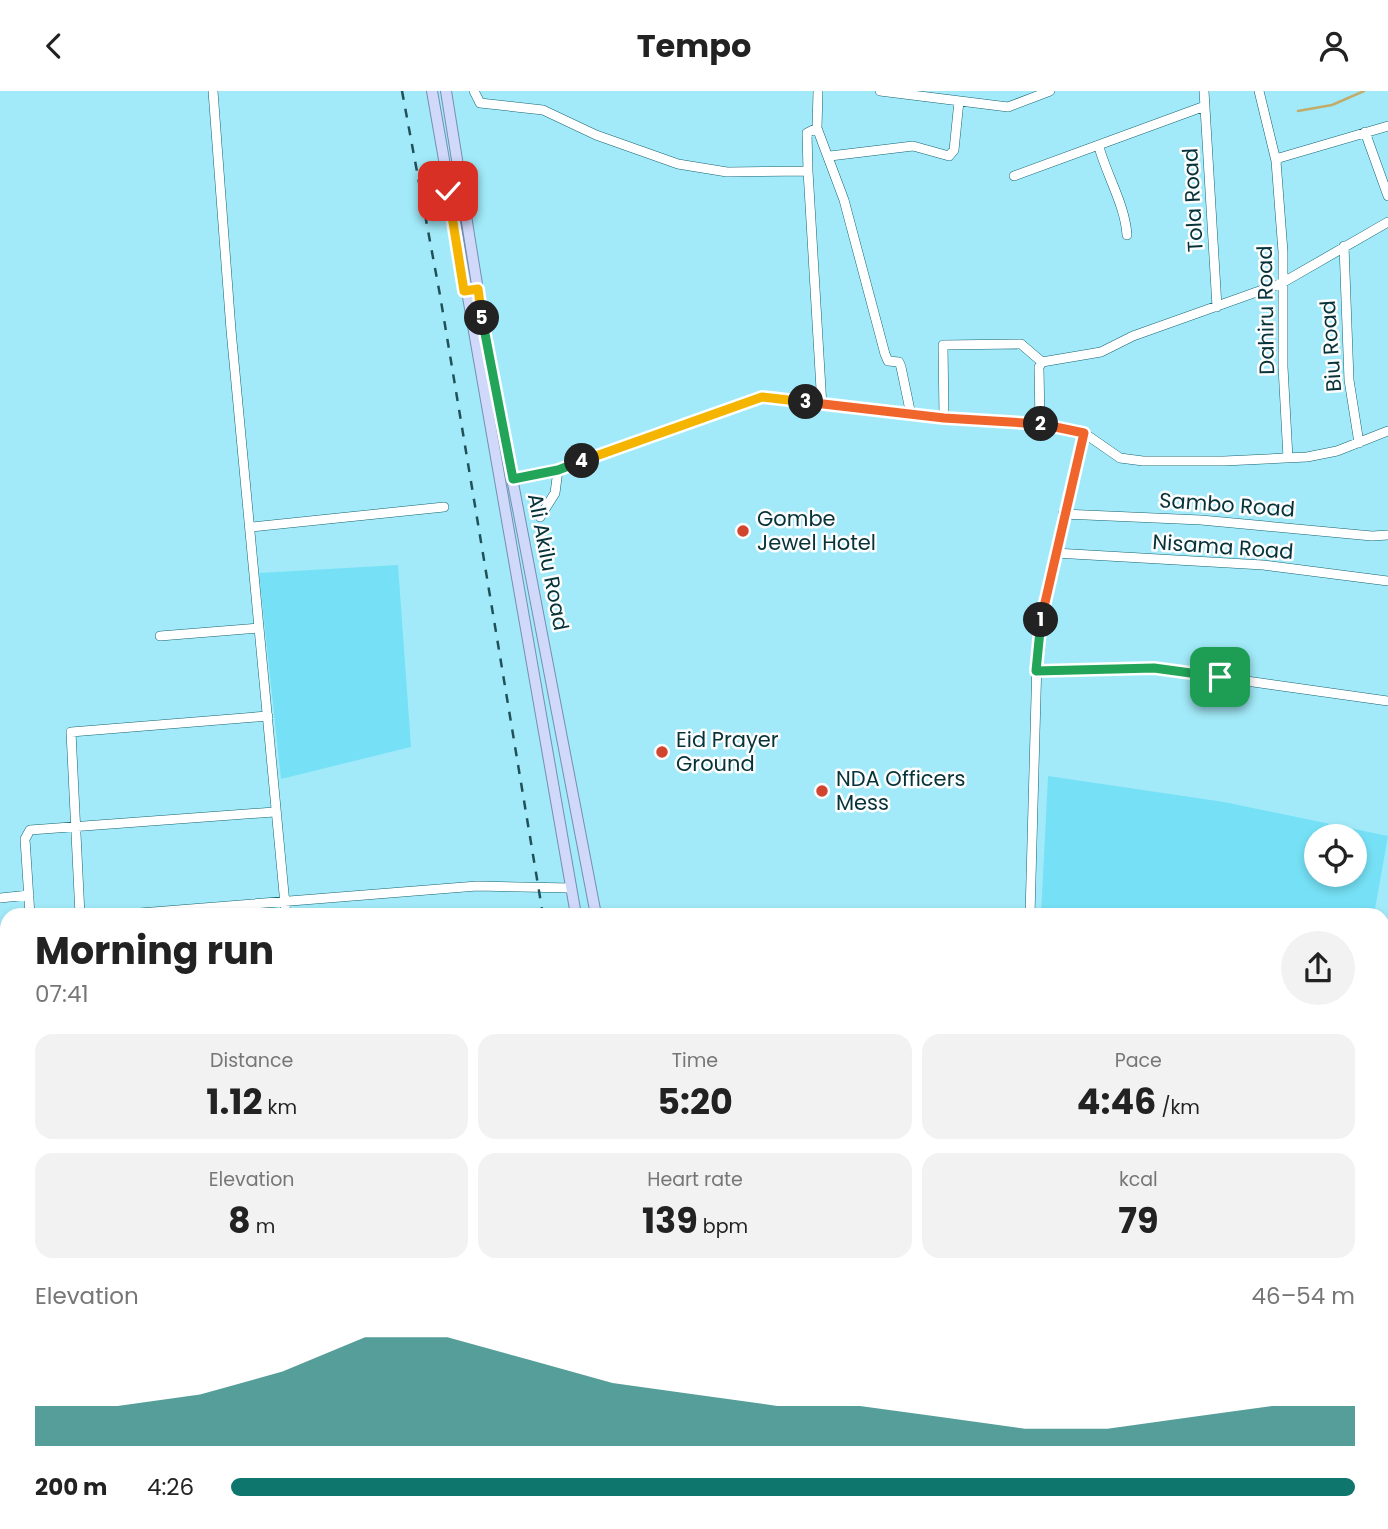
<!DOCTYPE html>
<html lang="en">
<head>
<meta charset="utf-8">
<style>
	:root { --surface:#fff; --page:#f2f2f2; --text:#222; --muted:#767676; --accent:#0f766e }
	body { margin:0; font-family:Poppins,sans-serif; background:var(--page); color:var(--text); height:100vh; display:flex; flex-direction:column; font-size:26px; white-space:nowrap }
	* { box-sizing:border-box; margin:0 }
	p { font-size:23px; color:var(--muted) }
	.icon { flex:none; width:38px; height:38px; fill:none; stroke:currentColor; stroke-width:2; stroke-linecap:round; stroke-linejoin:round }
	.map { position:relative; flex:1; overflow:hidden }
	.side { position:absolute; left:0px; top:817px; width:1390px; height:621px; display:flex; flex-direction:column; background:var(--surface); border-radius:21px 21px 0 0; box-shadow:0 4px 10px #0003 }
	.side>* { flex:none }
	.buttons { position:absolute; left:1304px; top:733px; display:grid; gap:14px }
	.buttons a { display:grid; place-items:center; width:63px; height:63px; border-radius:50%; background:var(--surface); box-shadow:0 4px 10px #0003; font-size:35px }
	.pin { position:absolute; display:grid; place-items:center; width:60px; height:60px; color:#fff; margin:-30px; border-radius:14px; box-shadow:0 4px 10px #0006 }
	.km { position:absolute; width:35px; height:35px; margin:-18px; border-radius:50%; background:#222; color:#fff; font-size:19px; line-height:35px; text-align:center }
	.round { display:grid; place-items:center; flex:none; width:74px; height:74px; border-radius:37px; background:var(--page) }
	.headline { display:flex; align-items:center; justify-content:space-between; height:119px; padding:0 35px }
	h1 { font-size:38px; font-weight:700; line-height:52px }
	.stats { display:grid; grid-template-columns:repeat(3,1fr); gap:10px; height:119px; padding:7px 35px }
	.stats div { display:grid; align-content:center; border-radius:18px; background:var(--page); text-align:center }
	.stats b { font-size:35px; font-weight:700 }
	.stats small { font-size:19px; font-weight:400 }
	.stats p { font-size:19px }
	.chart { height:196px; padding:14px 35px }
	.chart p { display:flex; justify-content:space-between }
	.chart svg { width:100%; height:126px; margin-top:7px; fill:var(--accent); opacity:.7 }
	ul { padding:0 35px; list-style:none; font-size:23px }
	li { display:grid; grid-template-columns:112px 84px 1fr; align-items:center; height:52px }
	li i { height:18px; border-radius:9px; background:var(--accent) }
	header { display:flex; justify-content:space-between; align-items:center; height:91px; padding:0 35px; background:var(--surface); font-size:32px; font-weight:700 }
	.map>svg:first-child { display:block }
	.built { fill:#76e1f6; fill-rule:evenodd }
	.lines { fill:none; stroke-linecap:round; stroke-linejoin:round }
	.stream { stroke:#c2ac6a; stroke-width:2.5 }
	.minor-casing { stroke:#156472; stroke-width:10 }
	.major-casing { stroke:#758eb3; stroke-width:12 }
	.minor { stroke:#fff; stroke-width:9 }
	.major { stroke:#d0d9f9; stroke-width:10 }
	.rail { stroke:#205159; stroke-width:2.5; stroke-dasharray:9 9; stroke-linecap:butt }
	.split-1-casing { stroke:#fff; stroke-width:14 }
	.split-2-casing { stroke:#fff; stroke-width:14 }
	.split-3-casing { stroke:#fff; stroke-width:14 }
	.split-4-casing { stroke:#fff; stroke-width:14 }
	.split-5-casing { stroke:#fff; stroke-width:14 }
	.split-6-casing { stroke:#fff; stroke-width:14 }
	.split-1 { stroke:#22a559; stroke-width:9 }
	.split-2 { stroke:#f0652b; stroke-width:9 }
	.split-3 { stroke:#f0652b; stroke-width:9 }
	.split-4 { stroke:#f5b400; stroke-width:9 }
	.split-5 { stroke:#22a559; stroke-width:9 }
	.split-6 { stroke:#f5b400; stroke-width:9 }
	.poi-dot { fill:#d1452f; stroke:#fdfdfd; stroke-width:2.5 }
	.labels { text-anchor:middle; stroke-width:5; stroke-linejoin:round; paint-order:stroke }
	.street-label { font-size:21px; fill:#063239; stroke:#fdfdfd }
	.poi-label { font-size:21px; fill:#063239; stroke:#fdfdfd; text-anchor:start }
</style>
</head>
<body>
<header><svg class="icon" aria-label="back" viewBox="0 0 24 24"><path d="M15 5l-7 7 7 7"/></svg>Tempo<svg class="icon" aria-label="person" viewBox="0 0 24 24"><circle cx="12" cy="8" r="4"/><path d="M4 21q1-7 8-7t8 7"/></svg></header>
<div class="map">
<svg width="1388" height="1438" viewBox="0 0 1388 1438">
	<rect width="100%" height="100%" fill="#a2eaf9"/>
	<path class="built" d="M398,474L411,656L281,688L259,482Z
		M1048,685L1224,711L1388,745L1374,824H1041ZM1316,746H1354V784H1316Z"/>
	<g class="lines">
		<path class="stream" d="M1298,20L1332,14L1364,0"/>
		<g class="minor-casing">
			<path id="minor" d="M213,0L231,239L286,824
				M474,0L480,12L543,19L596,44L678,73L727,81L808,80L822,315
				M818,0L817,37L844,109L885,263L888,270L899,271L901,276L911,324
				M880,0L1008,16L1050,0
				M1204,0L1217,216
				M1259,0L1276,70L1283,161V276L1288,367
				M1365,41L1388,105
				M1099,56C1107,85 1125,114 1127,144
				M830,65L913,55L949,65L954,59L959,10
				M1276,70L1279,67L1388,35
				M808,80L807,42L817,37
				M1014,85L1205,15
				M1344,155L1349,289L1359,352
				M944,327L943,254L1021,253L1042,271
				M1040,333L1039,276L1042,271L1101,261L1133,245L1282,192L1388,131
				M1084,342L1120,367L1143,370H1224L1307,366L1337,360L1388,340
				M513,388L558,379L762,306C800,306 837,316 875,320C945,327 1016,328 1084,342L1044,510L1037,569L1030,824
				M1063,423L1201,429L1372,445L1388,444
				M540,426L555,402L558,379
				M251,436L444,416
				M1055,462L1263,474L1388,490
				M160,545L259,537
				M1036,580L1154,577L1388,610
				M0,807L29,804
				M30,824L25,748L30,739L274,721
				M80,824L71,641L268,625
				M115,824L477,795L571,797
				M0,1128L3,993
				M0,1187L7,1186
				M0,1237L7,1258
				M1382,1315L1388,1287
				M0,1376L7,1399
				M1382,1426L1388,1427
				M18,1432L21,1438
				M68,1432L71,1438
				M304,1432L306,1438
				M349,1432L350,1438
				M401,1432L403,1438
				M739,1432L742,1438
				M89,1438L99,1432
				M169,1438L179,1432
				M243,1438L251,1432
				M411,1438L417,1432
				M670,1438L691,1432
				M856,1438L869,1432
				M988,1438L990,1432
				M1043,1438L1045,1432
				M1109,1438L1111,1432
				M1162,1438L1164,1432
				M1257,1438L1258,1432"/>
		</g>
		<g class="major-casing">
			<path id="major" d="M432,0L576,824
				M446,0L488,262L596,824
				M1382,1012L1388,1013
				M1382,1024L1388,1025
				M549,1438L552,1432
				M593,1438L596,1432"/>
		</g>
		<use href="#minor" class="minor"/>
		<use href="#major" class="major"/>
		<path class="rail" d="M402,0L440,204L543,824
			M426,1438L434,1432"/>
	</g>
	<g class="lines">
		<g class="split-1-casing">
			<path id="split-1" d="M1041,529L1036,580L1154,577L1220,586"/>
		</g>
		<g class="split-2-casing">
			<path id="split-2" d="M1041,333L1084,342L1041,529"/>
		</g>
		<g class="split-3-casing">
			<path id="split-3" d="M806,311L944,327L1041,333"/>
		</g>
		<g class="split-4-casing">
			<path id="split-4" d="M582,370L762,306L806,311"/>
		</g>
		<g class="split-5-casing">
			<path id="split-5" d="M482,227L513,388L558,379L582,370"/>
		</g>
		<g class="split-6-casing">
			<path id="split-6" d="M448,100L464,200L478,198L482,227"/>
		</g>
		<use href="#split-1" class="split-1"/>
		<use href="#split-2" class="split-2"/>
		<use href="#split-3" class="split-3"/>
		<use href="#split-4" class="split-4"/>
		<use href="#split-5" class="split-5"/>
		<use href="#split-6" class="split-6"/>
	</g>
	<g class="poi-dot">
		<circle cx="743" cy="440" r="7"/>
		<circle cx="662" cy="661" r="7"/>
		<circle cx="822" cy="700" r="7"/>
	</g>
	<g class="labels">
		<g class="street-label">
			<text transform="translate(1193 109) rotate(-93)" y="7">Tola Road</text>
			<text transform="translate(1266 219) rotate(-91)" y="7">Dahiru Road</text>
			<text transform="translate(1331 255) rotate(-94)" y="7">Biu Road</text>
			<text transform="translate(1227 414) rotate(4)" y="7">Sambo Road</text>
			<text transform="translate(1223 456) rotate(4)" y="7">Nisama Road</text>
			<text transform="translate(548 471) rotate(79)" y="7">Ali Akilu Road</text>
		</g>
		<g class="poi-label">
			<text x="757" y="435">Gombe<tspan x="757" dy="24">Jewel Hotel</tspan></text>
			<text x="676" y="656">Eid Prayer<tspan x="676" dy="24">Ground</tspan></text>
			<text x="836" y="695">NDA Officers<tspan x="836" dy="24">Mess</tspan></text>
		</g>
	</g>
</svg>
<div class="buttons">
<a><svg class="icon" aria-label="locate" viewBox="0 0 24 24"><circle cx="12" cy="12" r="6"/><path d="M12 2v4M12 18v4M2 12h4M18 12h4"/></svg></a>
</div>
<div class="pin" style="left:1220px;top:586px;background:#1e9e55"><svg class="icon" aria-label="arrive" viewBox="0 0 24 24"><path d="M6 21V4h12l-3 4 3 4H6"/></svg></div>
<div class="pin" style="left:448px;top:100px;background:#d93025"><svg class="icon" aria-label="check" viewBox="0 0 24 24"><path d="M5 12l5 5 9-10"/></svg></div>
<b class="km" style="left:1041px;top:529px">1</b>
<b class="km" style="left:1041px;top:333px">2</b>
<b class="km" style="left:806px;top:311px">3</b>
<b class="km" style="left:582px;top:370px">4</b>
<b class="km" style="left:482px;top:227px">5</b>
<section class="side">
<div class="headline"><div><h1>Morning run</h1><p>07:41</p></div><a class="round"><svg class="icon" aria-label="share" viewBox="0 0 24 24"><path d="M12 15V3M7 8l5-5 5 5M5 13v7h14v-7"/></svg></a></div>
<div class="stats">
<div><p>Distance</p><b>1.12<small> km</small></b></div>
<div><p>Time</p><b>5:20</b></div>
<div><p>Pace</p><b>4:46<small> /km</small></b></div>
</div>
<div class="stats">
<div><p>Elevation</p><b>8<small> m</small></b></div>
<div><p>Heart rate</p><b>139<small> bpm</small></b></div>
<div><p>kcal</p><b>79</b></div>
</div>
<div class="chart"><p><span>Elevation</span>46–54 m</p>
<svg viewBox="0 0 160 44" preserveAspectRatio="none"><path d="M0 44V30L10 30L20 26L30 18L40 6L50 6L60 14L70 22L80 26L90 30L100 30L110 34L120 38L130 38L140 34L150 30L160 30V44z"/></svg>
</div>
<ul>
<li><b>200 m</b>4:26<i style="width:100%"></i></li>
</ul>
</section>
</div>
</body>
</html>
